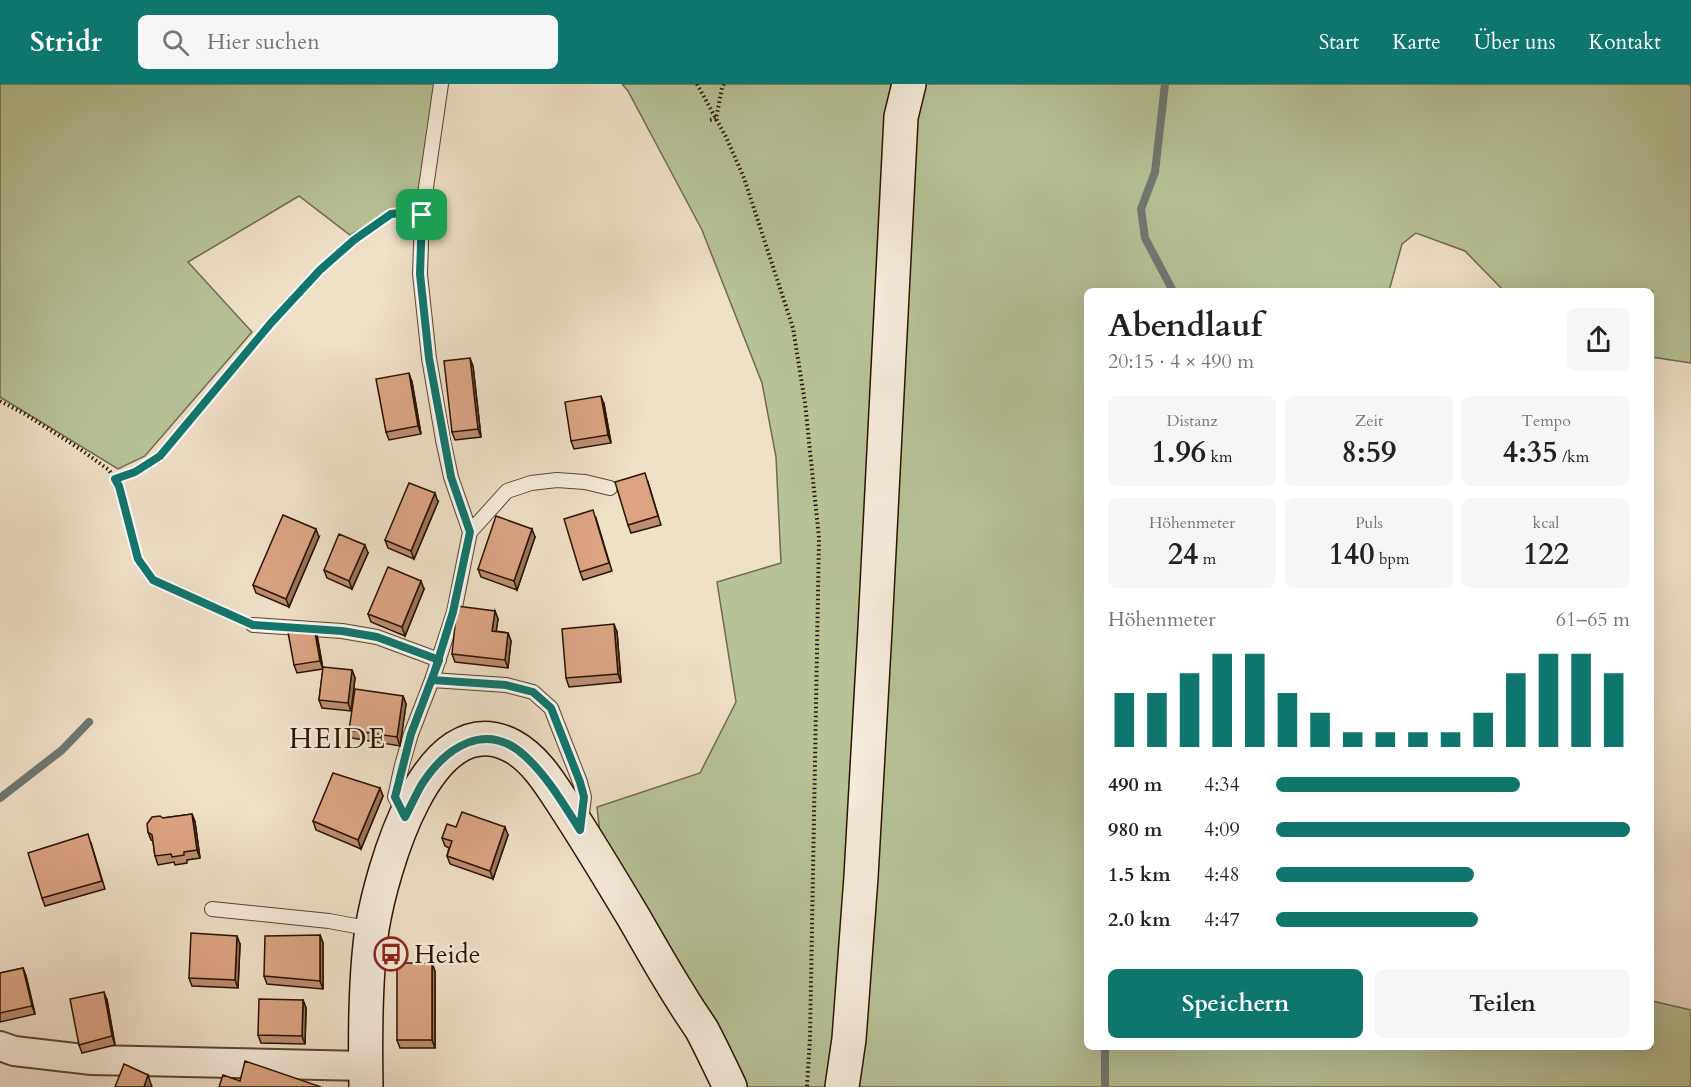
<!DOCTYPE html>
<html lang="de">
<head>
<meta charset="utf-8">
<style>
	:root { --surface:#fff; --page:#f6f6f6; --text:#222; --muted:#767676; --accent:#0f766e }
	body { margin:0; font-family:Cardo,serif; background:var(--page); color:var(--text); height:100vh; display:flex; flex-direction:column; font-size:22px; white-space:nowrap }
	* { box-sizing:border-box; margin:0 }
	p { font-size:20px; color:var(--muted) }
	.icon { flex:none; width:33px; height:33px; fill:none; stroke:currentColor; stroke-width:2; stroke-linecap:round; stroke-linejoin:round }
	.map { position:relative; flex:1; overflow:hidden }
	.sheet { position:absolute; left:1084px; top:204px; width:570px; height:762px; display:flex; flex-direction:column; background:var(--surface); border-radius:9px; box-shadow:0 6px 24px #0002 }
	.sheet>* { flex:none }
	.pin { position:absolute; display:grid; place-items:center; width:51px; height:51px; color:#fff; margin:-26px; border-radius:12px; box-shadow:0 3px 9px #0006 }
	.round { display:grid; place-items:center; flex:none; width:63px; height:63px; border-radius:9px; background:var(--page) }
	.head { display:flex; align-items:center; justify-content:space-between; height:102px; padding:0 24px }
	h1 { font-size:33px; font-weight:700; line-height:45px }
	.stats { display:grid; grid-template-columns:repeat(3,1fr); gap:9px; height:102px; padding:6px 24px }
	.stats div { display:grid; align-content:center; border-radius:9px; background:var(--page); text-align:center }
	.stats b { font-size:30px; font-weight:700 }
	.stats small { font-size:16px; font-weight:400 }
	.stats p { font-size:16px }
	.chart { height:168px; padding:12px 24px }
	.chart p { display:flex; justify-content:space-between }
	.chart svg { width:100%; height:108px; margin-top:6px; stroke:var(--accent); stroke-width:6 }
	.cta { display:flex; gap:12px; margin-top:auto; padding:12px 24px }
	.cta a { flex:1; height:69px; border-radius:9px; background:var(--accent); color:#fff; font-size:24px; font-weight:700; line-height:69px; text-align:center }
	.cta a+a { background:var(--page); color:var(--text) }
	ul { padding:0 24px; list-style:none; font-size:20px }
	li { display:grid; grid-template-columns:96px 72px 1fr; align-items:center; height:45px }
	li i { height:15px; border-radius:8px; background:var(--accent) }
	header { display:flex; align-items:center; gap:36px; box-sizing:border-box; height:84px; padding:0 30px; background:var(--accent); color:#fff }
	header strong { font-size:28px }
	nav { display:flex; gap:33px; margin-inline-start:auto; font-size:21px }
	.search { width:420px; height:54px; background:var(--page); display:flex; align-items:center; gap:15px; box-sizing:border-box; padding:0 21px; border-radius:9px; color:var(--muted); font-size:22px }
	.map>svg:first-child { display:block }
	.green { fill:#b7c297; stroke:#706b4c; stroke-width:1.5 }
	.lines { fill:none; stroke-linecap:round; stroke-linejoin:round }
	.stream { stroke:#6f7873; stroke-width:8 }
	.service-casing { stroke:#5a4732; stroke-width:16 }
	.minor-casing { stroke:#5a4732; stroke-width:32 }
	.secondary-casing { stroke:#291400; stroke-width:36 }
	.path { stroke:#291400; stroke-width:4; stroke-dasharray:1.5 3; stroke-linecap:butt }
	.service { stroke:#f5ebdb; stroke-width:14 }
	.minor { stroke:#f5ebdb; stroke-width:28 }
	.secondary { stroke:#f5ebdb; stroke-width:33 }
	.wall { fill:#bd8d71; stroke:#291400; stroke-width:1.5 }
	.shaded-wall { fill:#9a735c; stroke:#291400; stroke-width:1.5 }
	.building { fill:#dca483; stroke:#291400; stroke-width:1.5 }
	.route-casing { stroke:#fff; stroke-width:12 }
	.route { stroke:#0f766e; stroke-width:8 }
	.labels { text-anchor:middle; stroke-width:4.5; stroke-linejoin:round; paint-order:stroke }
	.poi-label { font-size:26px; fill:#291400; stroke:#f5ebdb; text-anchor:start }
	.quarter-label { font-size:28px; letter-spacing:1.5px; fill:#291400; stroke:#f5ebdb }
</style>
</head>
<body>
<header>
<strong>Stridr</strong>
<div class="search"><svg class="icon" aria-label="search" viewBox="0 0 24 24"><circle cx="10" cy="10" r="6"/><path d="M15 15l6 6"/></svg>Hier suchen</div>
<nav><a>Start</a><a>Karte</a><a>Über uns</a><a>Kontakt</a></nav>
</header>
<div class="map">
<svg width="1691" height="1003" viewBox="0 0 1691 1003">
	<rect width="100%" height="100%" fill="#efe0c8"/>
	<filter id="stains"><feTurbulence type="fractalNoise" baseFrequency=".00333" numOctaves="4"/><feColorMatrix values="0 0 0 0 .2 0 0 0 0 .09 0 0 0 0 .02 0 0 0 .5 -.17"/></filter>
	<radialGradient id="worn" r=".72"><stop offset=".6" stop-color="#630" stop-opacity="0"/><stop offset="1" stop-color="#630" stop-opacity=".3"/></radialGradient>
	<path class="green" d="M0,0H436L421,114L350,151L299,112L188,178L252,248L145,372L118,385L0,313Z
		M622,0H907L871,544L828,1003H741L601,758L597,723L700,689L736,618L717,498L781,479L776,373L762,299L702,146L628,7Z
		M909,0H1691V279L1652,273V207H1504L1465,167L1416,149L1402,160L1389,207H1088V963H1652V917L1691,926V1003H852Z"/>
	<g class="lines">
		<path class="stream" d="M1165,0L1155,88L1141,125L1145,154L1173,207
			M0,714L62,666L89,638
			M1105,1003V963"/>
		<g class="service-casing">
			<path id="service" d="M470,448L507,407L531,399L557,396L585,398L610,404
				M253,541L342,547L377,553L439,576
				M432,596L506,601L533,608L551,624L580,698L584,713L581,738
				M404,731L395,713L402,681L411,650L432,596L454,528L470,448L451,393L443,356L429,274L420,190L422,131L441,0
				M212,825L329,837L372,845"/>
		</g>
		<g class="minor-casing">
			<path id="minor" d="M0,962L14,967L92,976L365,982"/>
		</g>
		<g class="secondary-casing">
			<path id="secondary" d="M366,1003C365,953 365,894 372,845C381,790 427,617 512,662C538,676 554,706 570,730C592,764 613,799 634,834C649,860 664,887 680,912C687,924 695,935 702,946C712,965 721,984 730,1003
				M842,1003L849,955L861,793L875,545L901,33L909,0"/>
		</g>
		<path class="path" d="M697,0L726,53L744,94L793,244L805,319L819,454L810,954L807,1003
			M710,36L716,35L722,4L724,0
			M0,317L25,330L80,365L109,386L119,402L138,475L153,496L237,534
			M115,395L135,388L160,372L271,239L319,186L354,156L391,130L405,129"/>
		<use href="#service" class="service"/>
		<use href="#minor" class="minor"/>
		<use href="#secondary" class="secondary"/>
	</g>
	<path class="wall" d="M473,282L481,353L455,356L452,348Z
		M412,298L421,350L389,356L386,348Z
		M604,320L611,359L574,365L571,357Z
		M648,398L661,441L631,449L628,441Z
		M438,418L414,475L388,464L385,456Z
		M596,434L612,487L583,496L580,488Z
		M319,453L289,523L256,509L253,501Z
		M535,453L517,506L481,493L478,485Z
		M368,469L352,505L327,494L324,486Z
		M424,505L405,552L371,538L368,530Z
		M495,527L498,535L496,547L508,549L511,557L508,584L455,578L452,570Z
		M314,543L317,551L323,585L352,586L355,594L351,627L322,624L319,616L323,585L297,589L294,581Z
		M617,548L621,598L569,603L566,594Z
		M403,612L406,620L400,662L352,654L349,646Z
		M383,712L361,765L316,746L313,737Z
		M192,730L195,738L200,774L187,776V779L175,781L174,778L158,781L155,772L153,757L151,756L148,748L163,734Z
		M456,743L508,751L493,795L450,780L447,772L449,764L445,762L442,754Z
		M91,759L105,805L45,822L42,814Z
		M320,851L323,859V905L267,900L264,892Z
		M240,860L238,904L192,902L189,894Z
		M23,884L26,892L35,930L0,938V889Z
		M435,887V964H400L397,956Z
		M107,916L115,961L82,969L79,961Z
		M303,916L306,924L305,960L261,959L258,951Z"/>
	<path class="shaded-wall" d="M470,274L473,282L481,353L478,345Z
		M409,289L412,298L421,350L418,342Z
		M601,312L604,320L611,359L608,351Z
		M435,409L438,418L414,475L411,467Z
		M316,445L319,453L289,523L286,515Z
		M532,445L535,453L517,506L514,497Z
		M365,461L368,469L352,505L349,497Z
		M421,497L424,505L405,552L402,543Z
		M495,527L498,535L495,555L492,547Z
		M614,540L617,548L621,598L618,590Z
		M314,543L317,551L323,585L320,577Z
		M508,549L511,557L508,584L505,576Z
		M352,586L355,594L351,627L348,619Z
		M403,612L406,620L400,662L397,653Z
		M380,704L383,712L361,765L358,756Z
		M192,730L195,738L200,774L197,766Z
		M505,743L508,751L493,795L490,787Z
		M320,851L323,859V905L320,897Z
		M237,852L240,860L238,904L235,896Z
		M432,879L435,887V964L432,956Z
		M23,884L26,892L35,930L32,922Z
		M104,908L107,916L115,961L112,952Z
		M303,916L306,924L305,960L302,952Z
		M148,991L152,1003H144Z"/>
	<path class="building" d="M470,274L478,345L452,348L444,277Z
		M409,289L418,342L386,348L376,295Z
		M601,312L608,351L571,357L565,318Z
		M645,389L658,432L628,441L615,398Z
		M409,399L435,409L411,467L385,456Z
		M593,426L609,479L580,488L564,435Z
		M283,431L316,445L286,515L253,501Z
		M496,432L532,445L514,497L478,485Z
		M339,450L365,461L349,497L324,486Z
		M388,483L421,497L402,543L368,530Z
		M457,522L495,527L492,547L508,549L505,576L452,570Z
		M614,540L618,590L566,594L562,545Z
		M314,543L320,577L294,581L288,548Z
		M323,583L352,586L348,619L319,616Z
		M355,605L403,612L397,653L349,646Z
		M333,689L380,704L358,756L313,737Z
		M462,728L505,743L490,787L447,772L452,757L442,754L447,740L456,743Z
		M192,730L197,766L184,768V771L172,773L171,770L155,772L152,751L148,748L147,740L152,733L160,732L163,734Z
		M88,750L102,797L42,814L28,769Z
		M191,849L237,852L235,896L189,894Z
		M320,851V897L264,892L265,852Z
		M397,879H432V956H397Z
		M23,884L32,922L0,929V889Z
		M104,908L112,952L79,961L70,915Z
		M259,915L303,916L302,952L258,951Z
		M245,977L321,1003H219L223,991L240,997Z
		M124,980L148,991L144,1003H115Z"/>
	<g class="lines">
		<g class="route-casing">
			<path id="route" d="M422,131L412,128L391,130L354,156L320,186L271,239L160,372L135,388L115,395L119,402L124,421L138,475L153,496L253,541L342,547L377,553L439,576L411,650L395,713L405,733C411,722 416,710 422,700C446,663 486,636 525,672C548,693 564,721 580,746L584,713L580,698L551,624L533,608L506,601L432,596L453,528L470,448L451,393L429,274L420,190L422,131"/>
		</g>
		<use href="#route" class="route"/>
	</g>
	<defs>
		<g id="bus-ring" transform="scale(1.725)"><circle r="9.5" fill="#f5ebdb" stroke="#8f2418" stroke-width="1.5"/><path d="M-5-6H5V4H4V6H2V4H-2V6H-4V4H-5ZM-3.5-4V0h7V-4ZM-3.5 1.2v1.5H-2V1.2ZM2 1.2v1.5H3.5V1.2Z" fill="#8f2418"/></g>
	</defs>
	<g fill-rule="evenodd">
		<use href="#bus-ring" x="391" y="870"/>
	</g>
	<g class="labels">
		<g class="poi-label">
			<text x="414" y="879">Heide</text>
		</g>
		<g class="quarter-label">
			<text x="338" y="664">HEIDE</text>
		</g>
	</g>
	<rect width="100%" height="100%" filter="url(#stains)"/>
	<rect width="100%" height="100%" fill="url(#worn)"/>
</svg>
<div class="pin" style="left:422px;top:131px;background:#1e9e55"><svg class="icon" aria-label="arrive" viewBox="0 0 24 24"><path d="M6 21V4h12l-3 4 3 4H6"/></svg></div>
<section class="sheet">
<div class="head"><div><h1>Abendlauf</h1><p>20:15 · 4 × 490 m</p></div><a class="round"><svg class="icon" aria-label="share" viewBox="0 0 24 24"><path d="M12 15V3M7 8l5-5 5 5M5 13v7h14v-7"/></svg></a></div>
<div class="stats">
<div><p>Distanz</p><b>1.96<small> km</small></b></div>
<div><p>Zeit</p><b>8:59</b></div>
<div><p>Tempo</p><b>4:35<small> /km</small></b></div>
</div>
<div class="stats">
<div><p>Höhenmeter</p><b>24<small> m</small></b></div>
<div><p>Puls</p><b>140<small> bpm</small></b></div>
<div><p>kcal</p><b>122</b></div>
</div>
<div class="chart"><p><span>Höhenmeter</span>61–65 m</p>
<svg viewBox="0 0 160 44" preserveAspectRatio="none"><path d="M5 44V22M15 44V22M25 44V14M35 44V6M45 44V6M55 44V22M65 44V30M75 44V38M85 44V38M95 44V38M105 44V38M115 44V30M125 44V14M135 44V6M145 44V6M155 44V14"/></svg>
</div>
<ul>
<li><b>490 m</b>4:34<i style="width:69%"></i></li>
<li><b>980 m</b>4:09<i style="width:100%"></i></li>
<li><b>1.5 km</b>4:48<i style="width:56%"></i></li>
<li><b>2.0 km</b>4:47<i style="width:57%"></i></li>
</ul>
<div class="cta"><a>Speichern</a><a>Teilen</a></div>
</section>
</div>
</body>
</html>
